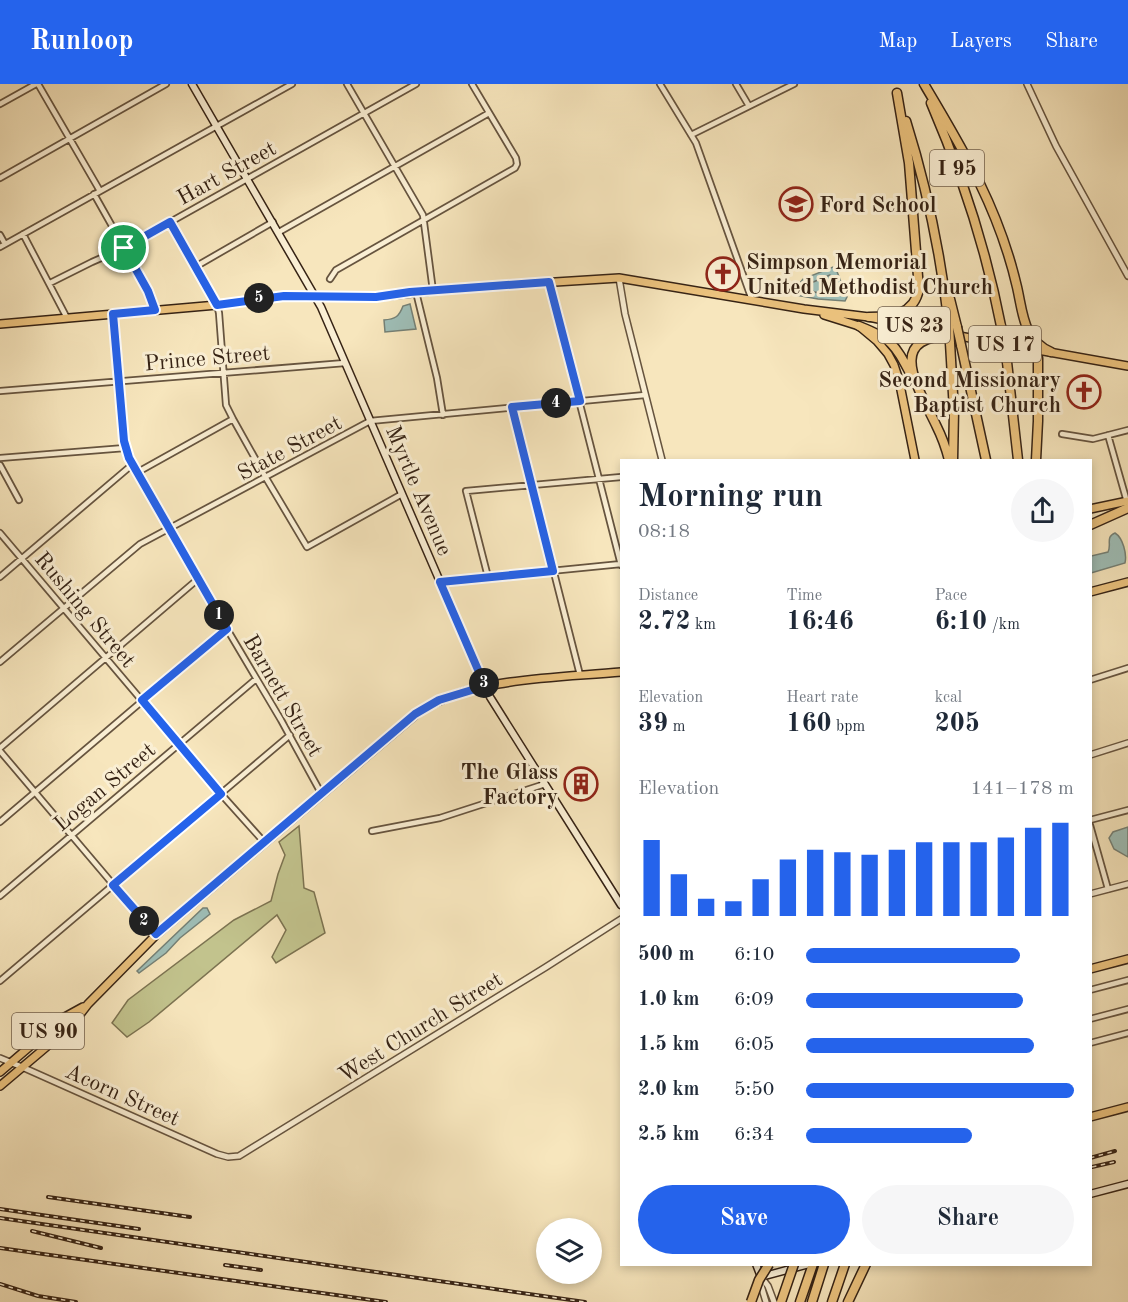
<!DOCTYPE html>
<html lang="en">
<head>
<meta charset="utf-8">
<style>
	:root { --surface:#fff; --page:#f6f6f7; --text:#1f2937; --muted:#747a83; --accent:#2563eb }
	body { margin:0; font-family:"Old Standard TT",serif; background:var(--page); color:var(--text); height:100vh; display:flex; flex-direction:column; font-size:22px; white-space:nowrap }
	* { box-sizing:border-box; margin:0 }
	p { font-size:20px; color:var(--muted) }
	.icon { flex:none; width:33px; height:33px; fill:none; stroke:currentColor; stroke-width:2; stroke-linecap:round; stroke-linejoin:round }
	.map { position:relative; flex:1; overflow:hidden }
	.details { position:absolute; left:620px; top:375px; width:472px; height:807px; display:flex; flex-direction:column; background:var(--surface); border-radius:0px; box-shadow:0 3px 9px #0003 }
	.details>* { flex:none }
	.fabs { position:absolute; left:536px; top:1134px; display:grid; gap:12px }
	.fabs a { display:grid; place-items:center; width:66px; height:66px; border-radius:50%; background:var(--surface); box-shadow:0 3px 9px #0003; font-size:30px }
	.pin { position:absolute; display:grid; place-items:center; width:51px; height:51px; color:#fff; margin:-26px; border:3px solid #fff; border-radius:50%; box-shadow:0 2px 6px #0007 }
	.km { position:absolute; width:30px; height:30px; margin:-15px; border-radius:50%; background:#222; color:#fff; font-size:16px; line-height:30px; text-align:center }
	.round { display:grid; place-items:center; flex:none; width:63px; height:63px; border-radius:32px; background:var(--page) }
	.summary { display:flex; align-items:center; justify-content:space-between; height:102px; padding:0 18px }
	h1 { font-size:33px; font-weight:700; line-height:45px }
	.metrics { display:grid; grid-template-columns:repeat(3,1fr); gap:9px; height:102px; padding:6px 18px }
	.metrics div { display:grid; align-content:center }
	.metrics b { font-size:26px; font-weight:700 }
	.metrics small { font-size:16px; font-weight:400 }
	.metrics p { font-size:16px }
	.chart { height:168px; padding:12px 18px }
	.chart p { display:flex; justify-content:space-between }
	.chart svg { width:100%; height:108px; margin-top:6px; stroke:var(--accent); stroke-width:6 }
	.action { display:flex; gap:12px; margin-top:auto; padding:12px 18px }
	.action a { flex:1; height:69px; border-radius:36px; background:var(--accent); color:#fff; font-size:24px; font-weight:700; line-height:69px; text-align:center }
	.action a+a { background:var(--page); color:var(--text) }
	ul { padding:0 18px; list-style:none; font-size:20px }
	li { display:grid; grid-template-columns:96px 72px 1fr; align-items:center; height:45px }
	li i { height:15px; border-radius:8px; background:var(--accent) }
	header { display:flex; align-items:center; gap:36px; box-sizing:border-box; height:84px; padding:0 30px; background:var(--accent); color:#fff }
	header strong { font-size:28px }
	nav { display:flex; gap:33px; margin-inline-start:auto; font-size:21px }
	.map>svg:first-child { display:block }
	.green { fill:#c2c38d; stroke:#7c7351; stroke-width:1.5 }
	.water { fill:#9ebeb7; stroke:#748076; stroke-width:1.5 }
	.lines { fill:none; stroke-linecap:round; stroke-linejoin:round }
	.shore { stroke:#6a7066; stroke-width:1.5 }
	.minor-casing { stroke:#66543f; stroke-width:8 }
	.tertiary-casing { stroke:#66543f; stroke-width:8 }
	.secondary-casing { stroke:#362315; stroke-width:9 }
	.primary-casing { stroke:#362315; stroke-width:10 }
	.motorway-casing { stroke:#362315; stroke-width:11 }
	.minor { stroke:#faefd4; stroke-width:4.5 }
	.tertiary { stroke:#faefd4; stroke-width:5 }
	.secondary { stroke:#faefd4; stroke-width:6 }
	.primary { stroke:#ecc37e; stroke-width:7 }
	.motorway { stroke:#ecc37e; stroke-width:8 }
	.rail-casing { stroke:#362315; stroke-width:4 }
	.rail { stroke:#faefd4; stroke-width:1.5; stroke-dasharray:4.5; stroke-linecap:butt }
	.motorway-bridge-casing { stroke:#362315; stroke-width:11; stroke-linecap:butt }
	.motorway-bridge { stroke:#ecc37e; stroke-width:8 }
	.route-casing { stroke:#fff; stroke-width:12 }
	.route { stroke:#2563eb; stroke-width:8 }
	.labels { text-anchor:middle; stroke-width:6; stroke-linejoin:round; paint-order:stroke }
	.shield { fill:#faefd4; stroke:#71604e; stroke-width:1.5 }
	.shield-label { font-size:21px; font-weight:bold; fill:#362315 }
	.street-label { font-size:22px; fill:#362315; stroke:#faefd4 }
	.poi-label { font-size:22px; font-weight:bold; fill:#362315; stroke:#faefd4; text-anchor:start }
</style>
</head>
<body>
<header>
<strong>Runloop</strong>
<nav><a>Map</a><a>Layers</a><a>Share</a></nav>
</header>
<div class="map">
<svg width="1128" height="1218" viewBox="0 0 1128 1218">
	<rect width="100%" height="100%" fill="#f7e6bd"/>
	<filter id="stains"><feTurbulence type="fractalNoise" baseFrequency=".00333" numOctaves="4"/><feColorMatrix values="0 0 0 0 .2 0 0 0 0 .09 0 0 0 0 .02 0 0 0 .5 -.17"/></filter>
	<radialGradient id="worn" r=".72"><stop offset=".6" stop-color="#630" stop-opacity="0"/><stop offset="1" stop-color="#630" stop-opacity=".3"/></radialGradient>
	<path class="green" d="M299,742L304,804L314,808L325,849L276,879L272,873L286,846L277,831L149,938L127,953L112,939L128,916L234,836L271,817L278,790L285,771L279,758Z"/>
	<path class="water" d="M833,183L836,185L847,213L845,217L818,215L790,210L791,209L799,205V200L803,195Z
		M410,220L416,245L385,248L384,236C395,235 399,233 403,222Z
		M1115,449C1123,454 1127,470 1125,479L1091,489V472L1108,468C1112,461 1105,453 1115,449Z
		M1128,743V773L1114,765L1109,754L1113,748Z
		M203,824H207L210,830L180,854L166,869L139,889L137,887Z"/>
	<g class="lines">
		<path class="shore" d="M830,191L832,193L838,206L836,209H818L805,205L806,201Z"/>
		<g class="minor-casing">
			<path id="minor" d="M38,0L100,107
				M347,0L423,131L433,207
				M660,0L696,59L752,216
				M736,0L749,22
				M0,20L36,0
				M691,51L794,0
				M0,94L166,0
				M94,110L148,206L155,226
				M170,139L217,221L219,229L226,321L233,335L266,394L307,463L402,410
				M279,148L489,29
				M23,150L67,234
				M0,151L5,160
				M0,163L292,0
				M195,183L273,138
				M330,195L336,186L515,84L517,80L516,74L472,0
				M50,199L92,178L124,164L416,0
				M549,199L621,481
				M416,208L437,294L443,331
				M113,230L124,357L127,368L227,545L281,636L321,709
				M0,307L345,279
				M512,323L580,591
				M1062,350L1093,355L1128,346
				M1108,351L1127,418
				M0,374L125,364
				M0,381L19,416
				M138,388L233,335
				M0,449L221,710L264,758
				M0,493L133,380
				M488,493L466,407L621,393
				M440,498L621,480
				M0,578L140,460L370,337L645,311
				M1090,596L1128,584
				M0,664L198,495
				M0,667L156,851
				M1090,736L1128,726
				M0,738L227,545
				M1090,741L1108,805
				M372,747L440,734L545,700
				M0,812L256,595
				M0,897L290,651
				M1090,906L1128,896
				M1090,935L1128,925
				M1090,959L1128,949"/>
		</g>
		<g class="tertiary-casing">
			<path id="tertiary" d="M1027,0L1056,62L1128,192
				M619,194L625,230L662,376
				M1090,671L1128,659
				M1090,810L1128,800
				M0,974L22,983L217,1070L228,1073L239,1072L546,883L621,835
				M761,1193L768,1202L774,1218
				M760,1198L766,1218"/>
		</g>
		<g class="secondary-casing">
			<path id="secondary" d="M192,0L321,223L490,613L621,821
				M1090,1110L1128,1100
				M756,1180L761,1193L809,1180"/>
		</g>
		<g class="primary-casing">
			<path id="primary" d="M824,231L859,242L877,257L888,270L894,281L899,296L915,376
				M0,240L217,221L284,212L376,213L447,205L619,194L804,225L869,233L959,252L1128,282
				M1090,425L1128,417
				M1090,508L1128,498
				M1090,885L1128,875
				M0,988L63,934L83,923
				M0,1002L71,942L88,920L156,851L420,627C475,593 558,594 621,588
				M1090,1033L1128,1023"/>
		</g>
		<g class="motorway-casing">
			<path id="motorway" d="M924,0C964,67 999,125 1017,203C1023,229 1023,256 1051,268
				M931,19C962,91 986,165 1001,242
				M906,37C927,104 941,172 949,242
				M950,215L957,243
				M869,233C891,233 914,231 919,205L909,79L897,9
				M859,242C892,255 894,259 911,291
				M950,259L954,327L953,376
				M961,261L986,376
				M1029,265L1035,268L1038,274V337L1036,376
				M1007,278L1018,376
				M949,376C946,364 942,353 936,341C919,305 882,250 955,252
				M1090,441L1128,424
				M800,1218L813,1180
				M812,1218L824,1180
				M832,1218L845,1180
				M848,1218L866,1180"/>
		</g>
		<use href="#minor" class="minor"/>
		<use href="#tertiary" class="tertiary"/>
		<use href="#secondary" class="secondary"/>
		<use href="#primary" class="primary"/>
		<use href="#motorway" class="motorway"/>
		<g class="rail-casing">
			<path id="rail" d="M1090,1074L1115,1067
				M1092,1083L1114,1078
				M48,1113L190,1133
				M0,1125L139,1145
				M0,1134L585,1218
				M32,1147L101,1164
				M0,1164L386,1218
				M225,1181L261,1186
				M0,1200L38,1212L76,1218"/>
		</g>
		<use href="#rail" class="rail"/>
		<g class="motorway-bridge-casing">
			<path id="motorway-bridge" d="M949,242L950,259
				M1001,242L1007,278
				M957,243L961,261
				M751,1218L759,1196L769,1180
				M781,1218L794,1180"/>
		</g>
		<use href="#motorway-bridge" class="motorway-bridge"/>
	</g>
	<g class="lines">
		<g class="route-casing">
			<path id="route" d="M170,138L217,221L284,212L376,213L410,208L549,198L580,317L512,323L553,487L440,498L485,602L439,616L415,630L156,850L113,801L221,710L142,616L227,545L129,374L124,357L113,230L155,226L148,207L124,164Z"/>
		</g>
		<use href="#route" class="route"/>
	</g>
	<defs>
		<g id="school-ring" transform="scale(1.725)"><circle r="9.5" fill="#faefd4" stroke="#8f2418" stroke-width="1.5"/><path d="M0-5L7-2L0 1L-7-2ZM-4 1L0 2.5L4 1V4Q0 6-4 4Z" fill="#8f2418"/></g>
		<g id="church-ring" transform="scale(1.725)"><circle r="9.5" fill="#faefd4" stroke="#8f2418" stroke-width="1.5"/><path d="M-1.2-6h2.4v3.5h3.3v2.4h-3.3V6h-2.4V-.1h-3.3v-2.4h3.3Z" fill="#8f2418"/></g>
		<g id="building-ring" transform="scale(1.725)"><circle r="9.5" fill="#faefd4" stroke="#8f2418" stroke-width="1.5"/><path d="M-4-6H4V6H1V3H-1V6H-4ZM-2.5-4.3h1.7v1.8h-1.7ZM.8-4.3h1.7v1.8H.8ZM-2.5-1h1.7V.8h-1.7ZM.8-1h1.7V.8H.8Z" fill="#8f2418"/></g>
	</defs>
	<g fill-rule="evenodd">
		<use href="#school-ring" x="796" y="120"/>
		<use href="#church-ring" x="723" y="190"/>
		<use href="#church-ring" x="1084" y="308"/>
		<use href="#building-ring" x="581" y="700"/>
	</g>
	<g class="labels">
		<g class="shield">
			<rect x="930" y="66" width="54" height="36" rx="4.5"/>
			<rect x="878" y="223" width="72" height="36" rx="4.5"/>
			<rect x="969" y="242" width="72" height="36" rx="4.5"/>
			<rect x="12" y="929" width="72" height="36" rx="4.5"/>
		</g>
		<g class="shield-label">
			<text x="957" y="91">I 95</text>
			<text x="914" y="248">US 23</text>
			<text x="1005" y="267">US 17</text>
			<text x="48" y="954">US 90</text>
		</g>
		<g class="street-label">
			<text transform="translate(226 88) rotate(-29)" y="8">Hart Street</text>
			<text transform="translate(207 273) rotate(-5)" y="8">Prince Street</text>
			<text transform="translate(289 363) rotate(-28)" y="8">State Street</text>
			<text transform="translate(420 406) rotate(67)" y="8">Myrtle Avenue</text>
			<text transform="translate(86 525) rotate(50)" y="8">Rushing Street</text>
			<text transform="translate(284 611) rotate(60)" y="8">Barnett Street</text>
			<text transform="translate(104 702) rotate(-40)" y="8">Logan Street</text>
			<text transform="translate(420 942) rotate(-32)" y="8">West Church Street</text>
			<text transform="translate(123 1010) rotate(24)" y="8">Acorn Street</text>
		</g>
		<g class="poi-label">
			<text x="819" y="128">Ford School</text>
			<text x="746" y="185">Simpson Memorial<tspan x="746" dy="25">United Methodist Church</tspan></text>
			<text x="1061" y="303" text-anchor="end">Second Missionary<tspan x="1061" dy="25">Baptist Church</tspan></text>
			<text x="558" y="695" text-anchor="end">The Glass<tspan x="558" dy="25">Factory</tspan></text>
		</g>
	</g>
	<rect width="100%" height="100%" filter="url(#stains)"/>
	<rect width="100%" height="100%" fill="url(#worn)"/>
</svg>
<div class="fabs">
<a><svg class="icon" aria-label="layers" viewBox="0 0 24 24"><path d="M12 4l9 5-9 5-9-5zM3 14l9 5 9-5"/></svg></a>
</div>
<div class="pin" style="left:124px;top:164px;background:#1e9e55"><svg class="icon" aria-label="arrive" viewBox="0 0 24 24"><path d="M6 21V4h12l-3 4 3 4H6"/></svg></div>
<b class="km" style="left:219px;top:531px">1</b>
<b class="km" style="left:144px;top:837px">2</b>
<b class="km" style="left:484px;top:599px">3</b>
<b class="km" style="left:556px;top:319px">4</b>
<b class="km" style="left:259px;top:214px">5</b>
<section class="details">
<div class="summary"><div><h1>Morning run</h1><p>08:18</p></div><a class="round"><svg class="icon" aria-label="share" viewBox="0 0 24 24"><path d="M12 15V3M7 8l5-5 5 5M5 13v7h14v-7"/></svg></a></div>
<div class="metrics">
<div><p>Distance</p><b>2.72<small> km</small></b></div>
<div><p>Time</p><b>16:46</b></div>
<div><p>Pace</p><b>6:10<small> /km</small></b></div>
</div>
<div class="metrics">
<div><p>Elevation</p><b>39<small> m</small></b></div>
<div><p>Heart rate</p><b>160<small> bpm</small></b></div>
<div><p>kcal</p><b>205</b></div>
</div>
<div class="chart"><p><span>Elevation</span>141–178 m</p>
<svg viewBox="0 0 160 44" preserveAspectRatio="none"><path d="M5 44V13M15 44V27M25 44V37M35 44V38M45 44V29M55 44V21M65 44V17M75 44V18M85 44V19M95 44V17M105 44V14M115 44V14M125 44V14M135 44V12M145 44V8M155 44V6"/></svg>
</div>
<ul>
<li><b>500 m</b>6:10<i style="width:80%"></i></li>
<li><b>1.0 km</b>6:09<i style="width:81%"></i></li>
<li><b>1.5 km</b>6:05<i style="width:85%"></i></li>
<li><b>2.0 km</b>5:50<i style="width:100%"></i></li>
<li><b>2.5 km</b>6:34<i style="width:62%"></i></li>
</ul>
<div class="action"><a>Save</a><a>Share</a></div>
</section>
</div>
</body>
</html>
